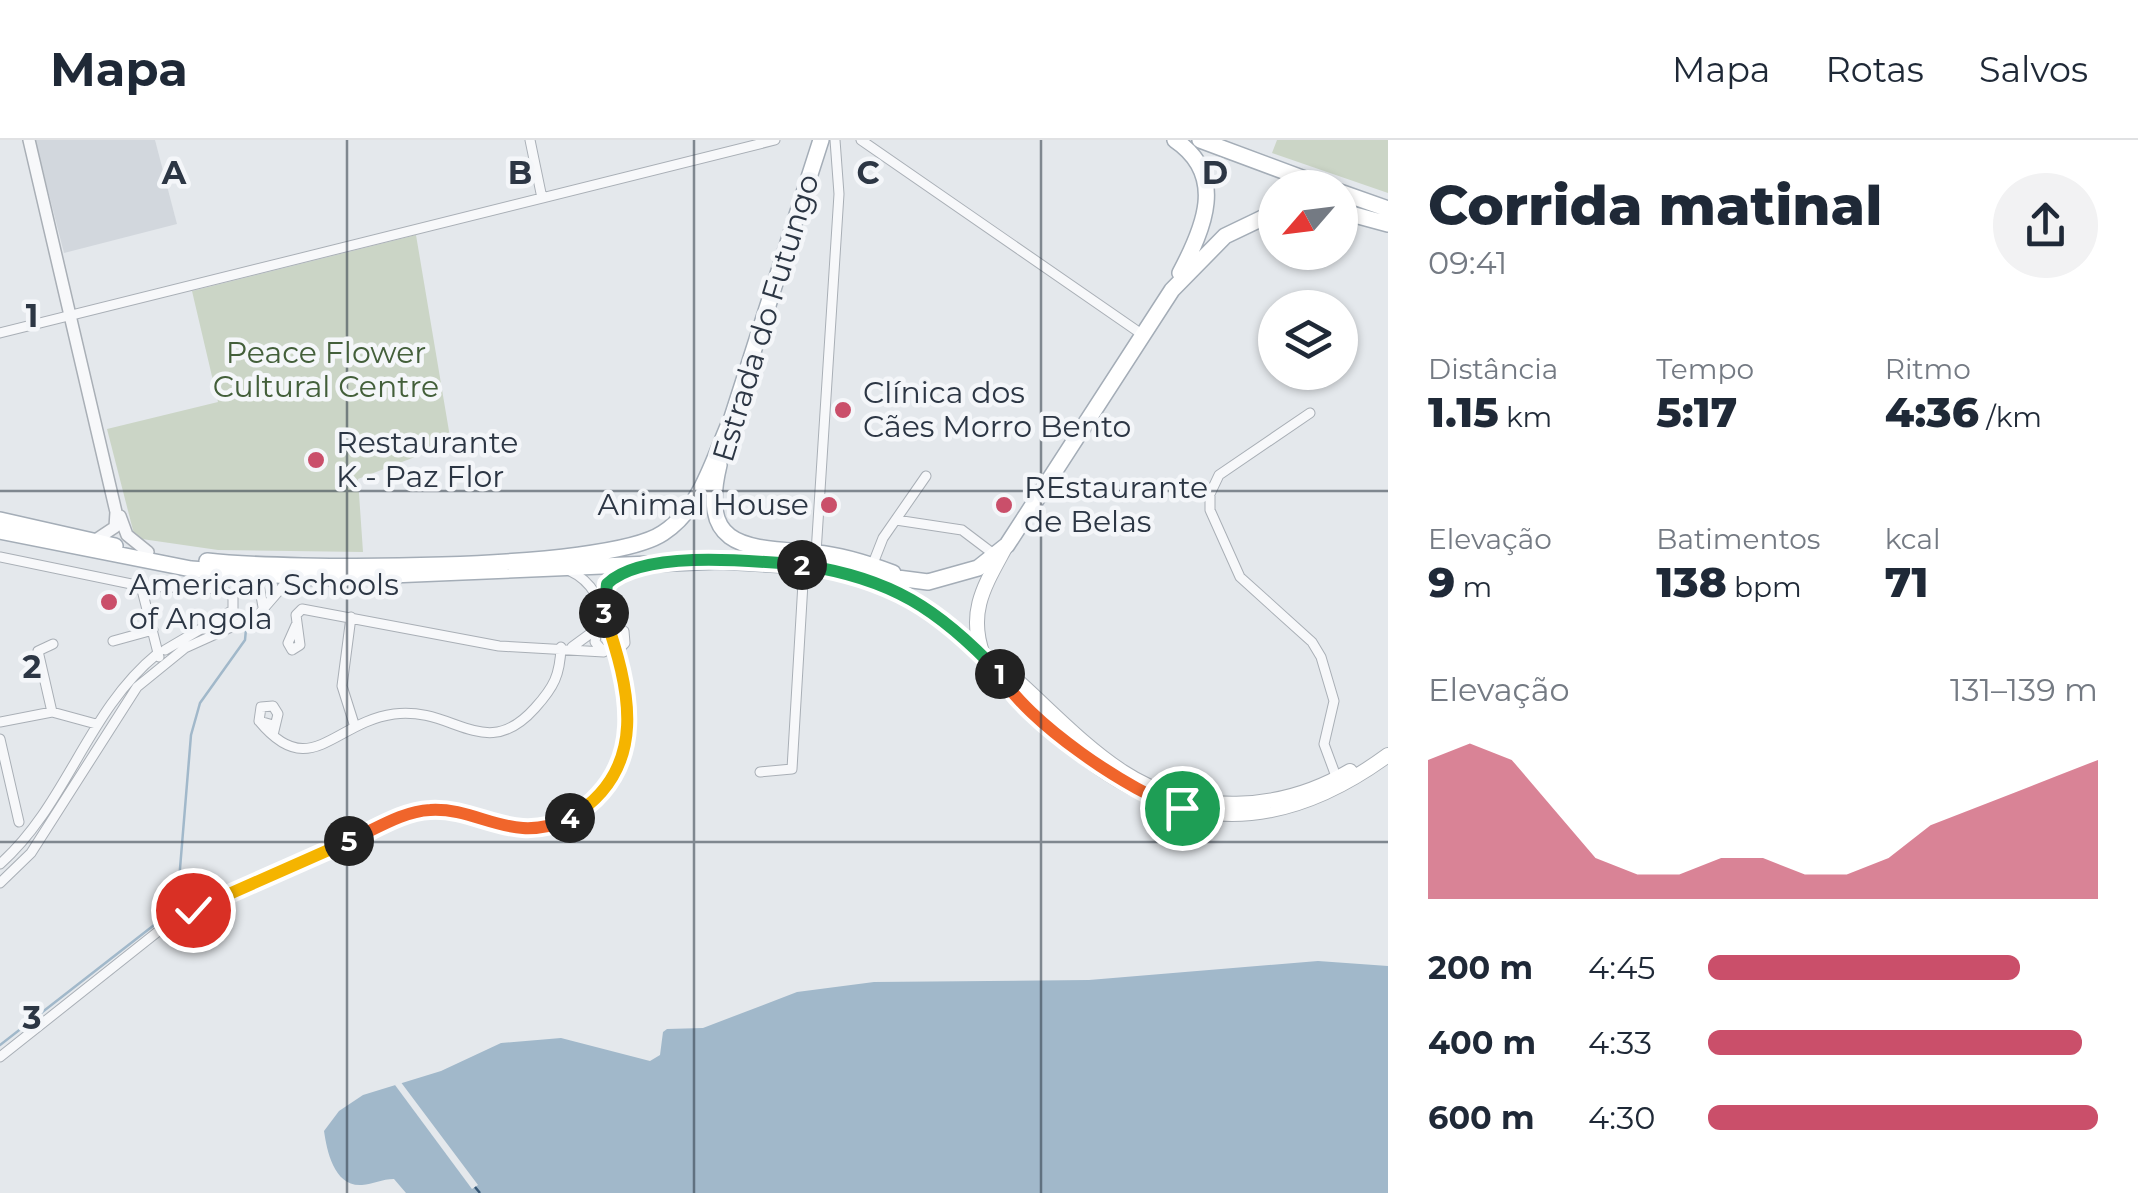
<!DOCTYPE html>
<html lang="pt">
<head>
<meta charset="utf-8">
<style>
	:root { --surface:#fff; --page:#f2f2f3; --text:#1f2937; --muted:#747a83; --line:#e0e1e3; --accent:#ca4f6a }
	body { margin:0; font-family:Montserrat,sans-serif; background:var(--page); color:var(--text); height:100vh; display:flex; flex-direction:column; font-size:38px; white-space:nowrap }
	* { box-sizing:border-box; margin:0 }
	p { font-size:32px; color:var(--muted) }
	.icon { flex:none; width:55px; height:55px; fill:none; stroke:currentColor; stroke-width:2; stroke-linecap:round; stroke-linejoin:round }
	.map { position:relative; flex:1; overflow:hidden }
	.details { display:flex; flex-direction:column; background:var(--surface); width:750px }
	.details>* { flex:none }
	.needle { width:65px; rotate:242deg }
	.fabs { position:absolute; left:1258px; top:30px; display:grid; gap:20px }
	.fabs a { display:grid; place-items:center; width:100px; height:100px; border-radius:50%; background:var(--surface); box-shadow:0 2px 8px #0004; font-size:50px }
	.pin { position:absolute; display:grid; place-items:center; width:85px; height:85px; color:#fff; margin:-42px; border:5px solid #fff; border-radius:50%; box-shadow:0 2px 10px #0007 }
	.km { position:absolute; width:50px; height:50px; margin:-25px; border-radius:50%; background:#222; color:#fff; font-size:28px; line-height:50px; text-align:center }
	.round { display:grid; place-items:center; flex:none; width:105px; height:105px; border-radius:52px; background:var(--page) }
	.headline { display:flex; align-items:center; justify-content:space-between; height:170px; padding:0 40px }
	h1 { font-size:55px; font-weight:800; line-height:75px }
	.metrics { display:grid; grid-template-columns:repeat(3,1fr); gap:15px; height:170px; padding:10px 40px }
	.metrics div { display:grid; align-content:center }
	.metrics b { font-size:42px; font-weight:800 }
	.metrics small { font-size:28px; font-weight:400 }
	.metrics p { font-size:28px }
	.chart { height:280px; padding:20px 40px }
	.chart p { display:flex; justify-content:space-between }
	.chart svg { width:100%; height:180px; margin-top:10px; fill:var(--accent); opacity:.7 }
	ul { padding:0 40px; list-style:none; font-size:32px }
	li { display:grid; grid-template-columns:160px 120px 1fr; align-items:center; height:75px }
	li i { height:25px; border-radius:12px; background:var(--accent) }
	header { display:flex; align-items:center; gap:60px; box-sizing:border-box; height:140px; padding:0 50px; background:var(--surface); border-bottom:2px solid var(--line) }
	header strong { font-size:48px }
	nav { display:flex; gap:55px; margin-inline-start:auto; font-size:35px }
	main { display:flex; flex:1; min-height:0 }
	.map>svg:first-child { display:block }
	.built { fill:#d2d7dd }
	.green { fill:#cbd5c6 }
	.water { fill:#a1b8ca }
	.pier { fill:#e4e8ec }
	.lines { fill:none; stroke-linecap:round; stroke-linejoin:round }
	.stream { stroke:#a1b8ca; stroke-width:2.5 }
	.ferry { stroke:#375877; stroke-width:2.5; stroke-dasharray:12 10; stroke-linecap:butt }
	.minor-casing { stroke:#a9afb6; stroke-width:11 }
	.tertiary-casing { stroke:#a9afb6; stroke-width:14 }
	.secondary-casing { stroke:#a9afb6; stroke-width:16 }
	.primary-casing { stroke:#a4adb7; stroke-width:18 }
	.minor { stroke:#f7f8fa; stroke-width:9 }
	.tertiary { stroke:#f7f8fa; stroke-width:11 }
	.secondary { stroke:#fff; stroke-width:14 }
	.primary { stroke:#fff; stroke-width:15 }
	.split-1-casing { stroke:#fff; stroke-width:20 }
	.split-2-casing { stroke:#fff; stroke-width:20 }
	.split-3-casing { stroke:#fff; stroke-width:20 }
	.split-4-casing { stroke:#fff; stroke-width:20 }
	.split-5-casing { stroke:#fff; stroke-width:20 }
	.split-6-casing { stroke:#fff; stroke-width:20 }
	.split-1 { stroke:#f0652b; stroke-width:12 }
	.split-2 { stroke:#22a559; stroke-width:12 }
	.split-3 { stroke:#22a559; stroke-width:12 }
	.split-4 { stroke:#f5b400; stroke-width:12 }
	.split-5 { stroke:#f0652b; stroke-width:12 }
	.split-6 { stroke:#f5b400; stroke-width:12 }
	.grid { fill:none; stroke:#2c3644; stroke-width:2.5; stroke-opacity:0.55 }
	.poi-dot { fill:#ca4f6a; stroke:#f4f6f9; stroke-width:4 }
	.labels { text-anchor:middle; stroke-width:9; stroke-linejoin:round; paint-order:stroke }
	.street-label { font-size:30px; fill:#2c3644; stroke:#f4f6f9 }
	.park-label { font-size:30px; fill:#435f3a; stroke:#f4f6f9 }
	.poi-label { font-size:30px; fill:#2c3644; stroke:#f4f6f9; text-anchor:start }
	.grid-label { font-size:32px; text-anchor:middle; font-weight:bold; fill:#2c3644; stroke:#f4f6f9; stroke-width:9; stroke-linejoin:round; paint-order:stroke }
</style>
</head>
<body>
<header>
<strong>Mapa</strong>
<nav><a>Mapa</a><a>Rotas</a><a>Salvos</a></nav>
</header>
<main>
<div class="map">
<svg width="1388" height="1053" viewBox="0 0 1388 1053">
	<rect width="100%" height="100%" fill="#e4e8ec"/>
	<path class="built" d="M35,0H155L177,84L64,113Z"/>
	<path class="green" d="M1277,0H1388V53L1272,13Z
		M416,95L451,303L358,339L363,412L218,410L135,398L107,289L218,262L192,151Z"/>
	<path class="water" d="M1318,821L1388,826V1053H406L394,1039C382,1039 373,1044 362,1045C334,1047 327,1011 324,991L339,971L363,955L441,931L501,903L561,898L650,921L660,915L663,892L667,889L703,888L797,852L874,842L1089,840Z"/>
	<path class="pier" d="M400,941L478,1045L472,1049L395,945Z"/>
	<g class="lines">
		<path class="stream" d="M0,905L167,775L178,753L191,595L200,563L245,500L246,489"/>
		<path class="ferry" d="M475,1047L480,1053"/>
		<g class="minor-casing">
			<path id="minor" d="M530,0L542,58
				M861,0L1143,195
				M0,193L775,0
				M1310,273L1219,335L1210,354V370L1240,437L1312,502L1321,517L1334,561L1324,604L1337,639
				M896,380L962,390L995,415
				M816,413L839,54L835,0
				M0,417L141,446L222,449L233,457V470L165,510
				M872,426L883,398L926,336
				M243,437L260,450L263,467
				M141,446L159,517
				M604,464L607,444L631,428
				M351,477L342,546L355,587
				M296,485L288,503L292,510L300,505L296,475L302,469L499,506L604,512
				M597,489L595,502L601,509L617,511L625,503L624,491L607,482
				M113,501L153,490
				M572,507L598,488
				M52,572L38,511L53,504
				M259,581C310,643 334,582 394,574C454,566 485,624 535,568C554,547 560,535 561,507
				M0,582L52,572L96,584
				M273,595L278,574L273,566L261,567L259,581L273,585
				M0,599L19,682
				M760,632L792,629L804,426
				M0,724C67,665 87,571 157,514
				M0,743L31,713L137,547L185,508L258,475L290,438
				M0,917L170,782L416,671C468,666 514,704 566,680C641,646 633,557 611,492C602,467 596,443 570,431"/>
		</g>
		<g class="tertiary-casing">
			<path id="tertiary" d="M29,0L116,372L115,387L94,401
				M120,376L127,395L148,412"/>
		</g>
		<g class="secondary-casing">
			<path id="secondary" d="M867,437C894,450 922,463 946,482C970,502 988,526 1009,548C1125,671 1239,724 1388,615
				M983,515C967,471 985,445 1006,406
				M999,533L1012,536C1048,568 1083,606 1123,632C1192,677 1281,672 1350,631"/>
		</g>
		<g class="primary-casing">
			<path id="primary" d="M1175,0C1227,35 1204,88 1180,133
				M1200,0L1329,48
				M1340,52L1388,69
				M1340,71L1388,84
				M727,293L821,0
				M719,325C698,412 749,407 816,413C842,415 869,424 893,433
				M0,380L115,406
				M0,391L191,429L320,438L720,421L805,426L928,442L978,428L1007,405L1172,150L1225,96L1275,72
				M207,421C285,430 605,432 663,393C700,369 712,323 729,284"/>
		</g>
		<use href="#minor" class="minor"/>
		<use href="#tertiary" class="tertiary"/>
		<use href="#secondary" class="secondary"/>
		<use href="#primary" class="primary"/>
	</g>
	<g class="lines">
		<g class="split-1-casing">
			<path id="split-1" d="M1000,534C1023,579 1133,655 1182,668"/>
		</g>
		<g class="split-2-casing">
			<path id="split-2" d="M802,425C891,438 939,469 1000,534"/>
		</g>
		<g class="split-3-casing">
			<path id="split-3" d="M604,473L607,444C643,409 754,421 802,425"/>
		</g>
		<g class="split-4-casing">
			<path id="split-4" d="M570,678C651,629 630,549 604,473"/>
		</g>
		<g class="split-5-casing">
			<path id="split-5" d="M349,701C374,690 403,671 430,670C480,667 512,706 570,678"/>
		</g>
		<g class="split-6-casing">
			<path id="split-6" d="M193,770L349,701"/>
		</g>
		<use href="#split-1" class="split-1"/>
		<use href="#split-2" class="split-2"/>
		<use href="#split-3" class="split-3"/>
		<use href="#split-4" class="split-4"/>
		<use href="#split-5" class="split-5"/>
		<use href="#split-6" class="split-6"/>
	</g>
	<path class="grid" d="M347,0V1053M694,0V1053M1041,0V1053M0,351H1388M0,702H1388"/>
	<g class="poi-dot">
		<circle cx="843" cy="270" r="10"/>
		<circle cx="316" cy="320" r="10"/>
		<circle cx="829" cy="365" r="10"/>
		<circle cx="1004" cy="365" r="10"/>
		<circle cx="109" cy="462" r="10"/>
	</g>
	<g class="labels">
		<g class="street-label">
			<text transform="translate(766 178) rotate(-73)" y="10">Estrada do Futungo</text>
		</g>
		<g class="park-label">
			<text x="326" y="223">Peace Flower<tspan x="326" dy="34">Cultural Centre</tspan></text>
		</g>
		<g class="poi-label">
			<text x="863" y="263">Clínica dos<tspan x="863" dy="34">Cães Morro Bento</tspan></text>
			<text x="336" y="313">Restaurante<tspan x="336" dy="34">K - Paz Flor</tspan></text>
			<text x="1024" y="358">REstaurante<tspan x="1024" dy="34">de Belas</tspan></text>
			<text x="809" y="375" text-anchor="end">Animal House</text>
			<text x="129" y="455">American Schools<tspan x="129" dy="34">of Angola</tspan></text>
		</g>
	</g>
	<g class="grid-label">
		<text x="174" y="44">A</text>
		<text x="520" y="44">B</text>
		<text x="868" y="44">C</text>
		<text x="1215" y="44">D</text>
		<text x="32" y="187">1</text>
		<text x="32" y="538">2</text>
		<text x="32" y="889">3</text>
	</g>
</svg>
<div class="fabs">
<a><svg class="needle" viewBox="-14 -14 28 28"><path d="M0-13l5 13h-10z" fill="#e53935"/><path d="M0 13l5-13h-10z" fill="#747a83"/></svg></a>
<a><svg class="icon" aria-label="layers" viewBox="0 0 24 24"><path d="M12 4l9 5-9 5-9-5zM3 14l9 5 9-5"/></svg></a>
</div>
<div class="pin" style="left:1182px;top:668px;background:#1e9e55"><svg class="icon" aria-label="arrive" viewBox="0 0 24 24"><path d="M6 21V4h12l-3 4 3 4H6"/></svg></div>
<div class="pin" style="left:193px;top:770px;background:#d93025"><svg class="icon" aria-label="check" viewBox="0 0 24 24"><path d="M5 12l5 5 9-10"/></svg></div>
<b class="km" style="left:1000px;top:534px">1</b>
<b class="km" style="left:802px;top:425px">2</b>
<b class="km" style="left:604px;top:473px">3</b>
<b class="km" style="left:570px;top:678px">4</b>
<b class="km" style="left:349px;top:701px">5</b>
</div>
<section class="details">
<div class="headline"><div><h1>Corrida matinal</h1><p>09:41</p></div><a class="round"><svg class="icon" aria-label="share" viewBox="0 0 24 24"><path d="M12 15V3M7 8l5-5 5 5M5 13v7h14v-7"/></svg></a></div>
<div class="metrics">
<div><p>Distância</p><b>1.15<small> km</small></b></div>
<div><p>Tempo</p><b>5:17</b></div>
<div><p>Ritmo</p><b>4:36<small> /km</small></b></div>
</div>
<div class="metrics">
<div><p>Elevação</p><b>9<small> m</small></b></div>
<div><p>Batimentos</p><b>138<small> bpm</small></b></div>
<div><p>kcal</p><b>71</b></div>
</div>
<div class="chart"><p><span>Elevação</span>131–139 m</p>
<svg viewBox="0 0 160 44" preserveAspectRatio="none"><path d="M0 44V10L10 6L20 10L30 22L40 34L50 38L60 38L70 34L80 34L90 38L100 38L110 34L120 26L130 22L140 18L150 14L160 10V44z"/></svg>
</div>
<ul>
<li><b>200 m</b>4:45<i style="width:80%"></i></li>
<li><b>400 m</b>4:33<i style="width:96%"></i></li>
<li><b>600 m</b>4:30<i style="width:100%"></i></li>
</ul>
</section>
</main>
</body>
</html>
